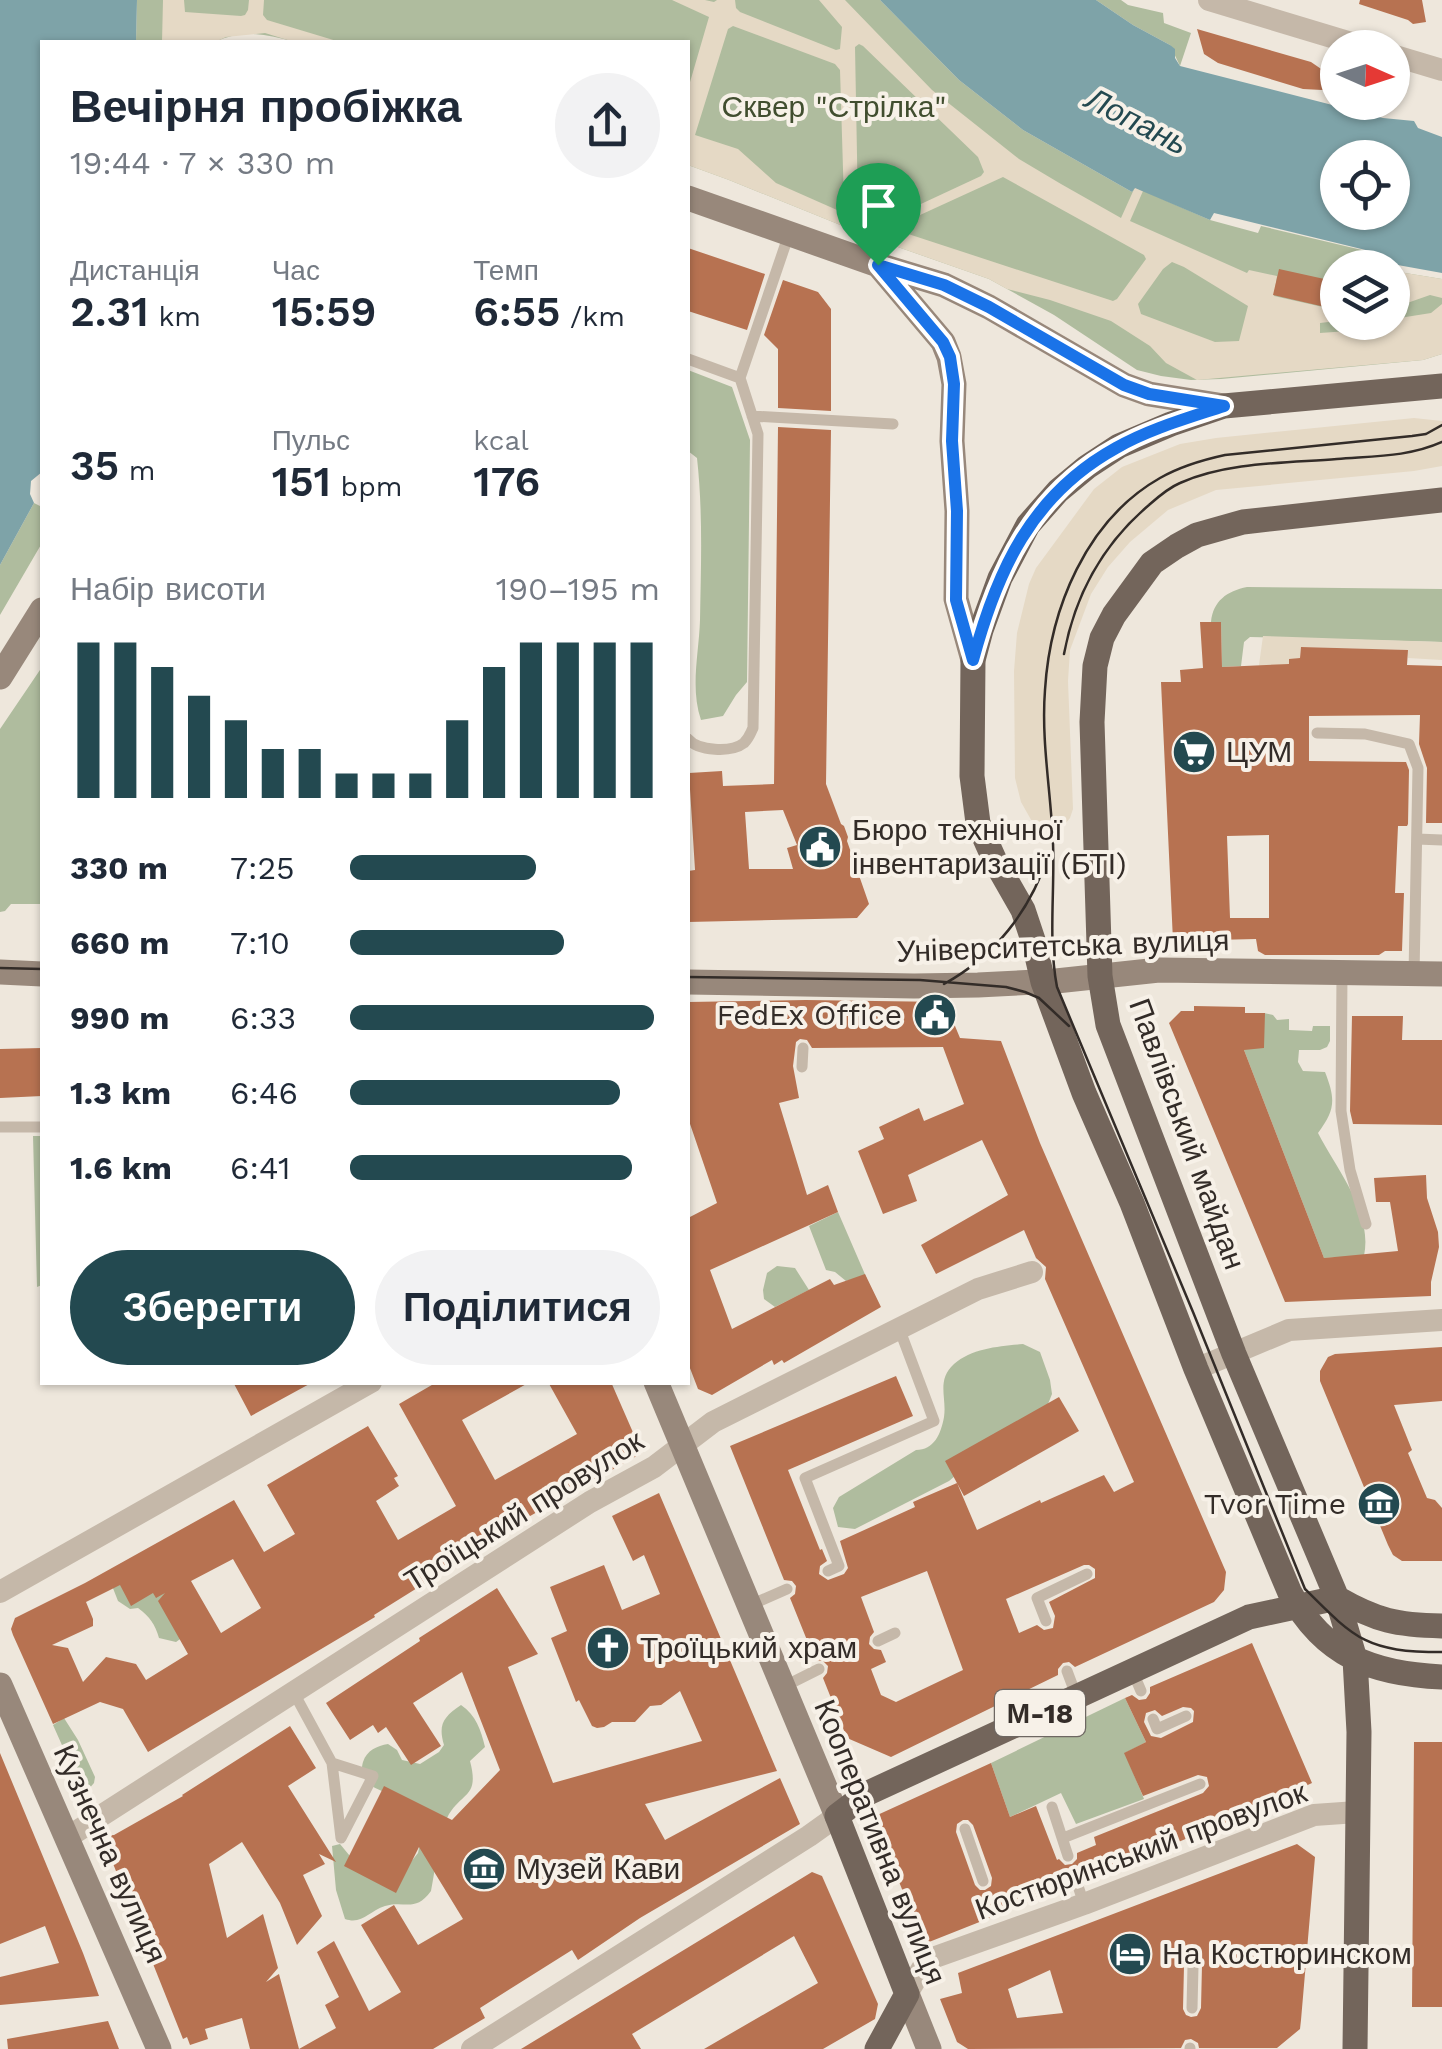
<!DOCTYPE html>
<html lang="uk">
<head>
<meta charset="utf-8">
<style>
	:root { --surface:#fff; --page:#f2f2f3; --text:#1f2937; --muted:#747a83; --accent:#234950 }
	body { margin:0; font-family:"Work Sans",sans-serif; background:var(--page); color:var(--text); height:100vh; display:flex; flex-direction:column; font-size:38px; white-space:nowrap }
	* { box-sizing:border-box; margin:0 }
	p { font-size:32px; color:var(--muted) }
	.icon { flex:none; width:55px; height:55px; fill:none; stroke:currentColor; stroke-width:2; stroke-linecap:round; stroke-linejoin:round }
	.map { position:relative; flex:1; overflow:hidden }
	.details { position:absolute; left:40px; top:40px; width:650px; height:1345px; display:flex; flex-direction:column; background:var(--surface); border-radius:0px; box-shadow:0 2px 8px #0004 }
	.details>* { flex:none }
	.needle { width:65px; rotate:93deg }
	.tools { position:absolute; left:1320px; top:30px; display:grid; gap:20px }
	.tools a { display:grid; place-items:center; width:90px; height:90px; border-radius:50%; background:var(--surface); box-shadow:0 2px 8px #0004; font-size:50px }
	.pin { position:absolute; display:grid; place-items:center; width:85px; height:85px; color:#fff; margin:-102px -42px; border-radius:50% 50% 50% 0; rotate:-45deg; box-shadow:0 0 10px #0007 }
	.pin .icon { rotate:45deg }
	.round { display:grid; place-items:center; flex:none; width:105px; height:105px; border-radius:52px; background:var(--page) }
	.overview { display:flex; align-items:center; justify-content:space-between; height:170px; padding:0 30px }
	h1 { font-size:45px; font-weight:600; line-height:75px }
	.metrics { display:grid; grid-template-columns:repeat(3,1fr); gap:15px; height:170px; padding:10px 30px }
	.metrics div { display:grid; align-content:center }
	.metrics b { font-size:42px; font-weight:600 }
	.metrics small { font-size:28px; font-weight:400 }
	.metrics p { font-size:28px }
	.chart { height:280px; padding:20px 30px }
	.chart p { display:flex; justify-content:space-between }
	.chart svg { width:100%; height:180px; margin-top:10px; stroke:var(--accent); stroke-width:6 }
	.primary-button { display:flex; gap:20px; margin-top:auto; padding:20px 30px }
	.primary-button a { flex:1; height:115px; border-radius:60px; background:var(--accent); color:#fff; font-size:40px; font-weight:600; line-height:115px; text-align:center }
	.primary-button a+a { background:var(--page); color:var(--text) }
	ul { padding:0 30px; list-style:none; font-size:32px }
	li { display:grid; grid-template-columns:160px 120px 1fr; align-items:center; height:75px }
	li i { height:25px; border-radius:12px; background:var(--accent) }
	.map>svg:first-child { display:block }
	.green { fill:#afbc9e }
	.plaza { fill:#e5d9c5; fill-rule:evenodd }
	.water { fill:#7ea3a8; fill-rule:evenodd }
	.building { fill:#b77251; fill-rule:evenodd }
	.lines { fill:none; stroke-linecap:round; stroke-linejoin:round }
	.lane { stroke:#c5b8a9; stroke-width:11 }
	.street { stroke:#c5b8a9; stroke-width:22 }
	.secondary { stroke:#98887b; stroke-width:25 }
	.primary { stroke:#73655b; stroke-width:25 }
	.tram { stroke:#332c28; stroke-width:2.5 }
	.route-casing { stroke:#fff; stroke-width:20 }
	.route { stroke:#1a73e8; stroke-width:12 }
	.labels { text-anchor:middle; stroke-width:8; stroke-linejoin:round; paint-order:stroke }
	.shield { fill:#f7f1e8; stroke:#6e6762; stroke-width:2.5 }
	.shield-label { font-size:28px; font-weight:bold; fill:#332c28 }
	.park-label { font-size:30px; fill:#414e2f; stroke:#f7f1e8 }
	.poi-label { font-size:30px; fill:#332c28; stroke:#f7f1e8; text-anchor:start }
	.street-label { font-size:30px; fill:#332c28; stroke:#f7f1e8 }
	.water-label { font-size:32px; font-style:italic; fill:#234950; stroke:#f7f1e8 }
</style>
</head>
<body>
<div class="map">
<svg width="1442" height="2049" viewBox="0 0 1442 2049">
	<rect width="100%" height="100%" fill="#eee7dc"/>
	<path class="green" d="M137,0H880L959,80L1023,130L1132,192L1135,187L1210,220L1258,233L1261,226L1383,255L1379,267L1338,268V322H1392L1393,271L1442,279V354L1423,360L1221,379L1191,380L1161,376L1137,370L1054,315L989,279L875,239L729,180L688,165V42H294C267,34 242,29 215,42H136Z
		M1096,0H1121L1128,5L1163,13L1164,23L1191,33L1180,66L1170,45L1133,25Z
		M688,370L732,387L750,440L747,682L736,695L723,716L701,720C690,688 699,653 700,620C701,566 703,512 697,458L688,451Z
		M34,503L42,507V543L0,615V565Z
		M1247,587L1442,589V642L1250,637L1244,642L1241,666L1222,667L1221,622H1211C1213,601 1227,591 1247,587Z
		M42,667V904H11L5,911L0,912V729Z
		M1264,1013L1273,1015L1277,1020L1289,1019V1030L1312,1031L1313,1026H1330V1041L1327,1047L1320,1050H1299L1298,1062L1303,1071L1325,1072C1336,1100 1335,1110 1318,1133C1337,1170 1373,1212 1364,1256L1324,1258L1244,1050Z
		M33,1136H42V1285L37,1287Z
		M838,1212L867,1279L864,1276L846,1281L835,1272L826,1270L809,1226Z
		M777,1266L795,1268L809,1290L775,1307L764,1299L763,1290L767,1273Z
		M1023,1344L1040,1352L1050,1380L1052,1394L1046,1409L985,1451L949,1481L855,1529L838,1527L833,1508L839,1497L916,1450C934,1450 941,1434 944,1417C947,1398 936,1380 954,1364C972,1348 1001,1346 1023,1344Z
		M164,1572L183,1637L176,1642L159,1638C155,1624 150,1617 138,1608L130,1609L118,1601L109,1578Z
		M1125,1698L1146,1742L1125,1753L1144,1799L1076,1824L1061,1793L1010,1817L991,1763Z
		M461,1705C476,1715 481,1730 485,1747L470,1761C480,1799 461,1791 447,1818C439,1834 435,1872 431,1891C415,1913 405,1900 385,1906C369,1911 362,1925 345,1919L336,1890L332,1846L340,1844L354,1861L399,1877L418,1853L426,1816C414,1809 403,1800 391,1795C376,1788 357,1784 363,1762C367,1750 377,1746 388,1744L397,1750L402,1760L420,1764L439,1752L444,1745C438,1725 443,1717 461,1705Z
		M64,1718L78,1740L95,1777L94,1783L87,1791L82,1790L53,1725Z"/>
	<path class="plaza" d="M163,0H184L185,12L241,16L245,15L248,10L249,0H264L263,15L267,20L340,42H294L265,33L226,37L215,42H162Z
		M672,0H705L714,2L717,0H735L736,8L740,12L836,50L840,49L842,27L819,0H845L932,90L1019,159L1061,184L1121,218L1135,187L1143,191L1130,221L1247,273L1249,270L1277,276L1274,296L1336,310L1337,307V321L1320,323V333L1376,329L1382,323L1392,322L1393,319L1431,313L1442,304V354L1423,360L1197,380L1166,363L1150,346L1111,321L1050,300L1007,289L989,279L875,239L729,180L688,165V89L709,17ZM733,26L835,64L840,70L844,202L841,209L837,210L776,183L738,149L695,135L728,29ZM859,44L863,46L978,157L984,172L981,176L878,224L862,218L858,209L855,47ZM1003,177L1144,255L1146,259L1117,299L1113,301L896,230V226ZM1172,262L1184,267L1248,306L1239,341L1215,342L1141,314L1138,304L1163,269Z
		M1393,271L1442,279V298L1430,295L1393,308Z
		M1414,418L1442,421V466L1414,471L1216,490L1168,510L1130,542L1108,567L1091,594L1070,650L1068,681L1073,809L1070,818L1060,830L1053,832L1034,825L1021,802L1015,778L1014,671L1017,633L1029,584L1036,568L1094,489L1122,467L1180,444L1216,438Z
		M1263,636L1442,642V660L1408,658L1407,650L1301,647L1300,658L1289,660L1290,693L1259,665Z"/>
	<path class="water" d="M0,0H137L136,42H42V472L31,481L30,494L34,503L0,565Z
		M880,0H1096L1133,25L1170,45L1175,49V58L1180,66L1383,118L1414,121L1418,128L1442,137V273L1381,262L1382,254L1214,213L1210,220L1135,188L1132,192L1023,130L959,80ZM1338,158H1392V212H1338Z"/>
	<path class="building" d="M1360,0H1422L1426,22L1413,24L1408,20L1359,4Z
		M1197,29L1311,62L1327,73L1338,85L1322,90L1303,89L1218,63L1204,54Z
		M688,248L765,274L747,330L688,311Z
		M1279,269L1338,282V310L1273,295Z
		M783,280L818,292L831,309V411L778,408V349L764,335Z
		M778,427L831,430L826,784L841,824L844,826L848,837L847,841L869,904L857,918L688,922V871L695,870L689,773L722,771L723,786L774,784ZM783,810L797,845L787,848L793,869H749L745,812Z
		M1200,622H1221L1222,667L1289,664V659L1300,658L1301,647L1408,650L1407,665L1442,666V823H1426L1427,768L1419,744L1420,715L1309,716V761L1406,762L1409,770L1408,824L1407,826H1398L1395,893H1404L1402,951H1385L1379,955H1265L1258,951L1256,939L1173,941L1161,682H1181L1180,670L1203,668ZM1269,835V918H1230L1227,836Z
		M806,1000L945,1002L960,1038L1001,1041L1040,1143L1226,1572L1224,1590L1214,1602L1075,1667L1069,1662L1063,1663L1058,1669V1675L891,1757L847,1738L823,1678L827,1673L828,1666L823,1661L815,1660L790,1598L795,1594L796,1586L792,1581L784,1580L730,1446L896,1376L913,1416L788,1470L820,1550L822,1549L827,1561L820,1566L819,1574L828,1580L844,1574L848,1568L840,1541L915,1507L913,1502L957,1483L977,1530L1040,1500L1041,1503L1104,1475L1114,1492L1134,1482L1045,1279L1046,1267L1036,1258L1024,1230L936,1274L921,1245L1008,1195L982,1140L908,1175L917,1201L883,1214L858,1151L884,1139L879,1127L919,1108L924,1121L964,1104L943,1047L812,1048L807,1040L800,1039L796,1042L793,1066L799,1098L779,1103L807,1195L828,1185L838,1212L710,1270L732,1329L830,1279L834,1285L865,1274L881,1307L784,1363L782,1360L774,1365L772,1360L712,1395L698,1389L688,1363V1218L717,1203L688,1118V1002ZM1084,1565H1089L1095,1569V1578L1049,1602L1055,1616L1053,1628L1044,1630L1037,1625L1019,1633L1006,1599ZM927,1571L963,1670L896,1702L881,1695L871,1669L886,1662L881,1650L874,1649L869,1644L870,1637L874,1632L861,1597Z
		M1194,1006L1245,1007V1013H1265L1264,1048L1244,1050L1324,1258L1398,1251L1390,1202H1376L1374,1178L1426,1175L1427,1198L1438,1232L1439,1247L1431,1282V1296L1285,1302L1169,1023L1181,1011H1194Z
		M1352,1016H1403L1402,1040H1442V1125L1353,1124L1350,1111Z
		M42,1048V1096L0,1098V1049Z
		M1442,1347V1401L1394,1405L1412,1450L1408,1453L1427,1498L1435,1500L1442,1508V1561H1402L1393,1555L1388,1545L1320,1381V1371L1328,1357L1335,1354Z
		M233,1382H313L251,1416Z
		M437,1382H530L462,1420L495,1480L577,1434L548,1382H611L642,1453L452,1560L454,1565L374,1615L375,1617L148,1752L123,1709L100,1702L53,1724L13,1635L11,1629L15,1618L85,1583L234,1500L264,1552L295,1534L267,1485L368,1426L398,1476L394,1478L399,1486L376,1501L398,1540L456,1506L399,1404ZM233,1559L261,1608L221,1633L191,1581ZM120,1585L131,1606L153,1593L156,1598L165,1593L158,1601L188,1654L146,1680L136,1664L106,1657L83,1682L68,1648L52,1645L93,1626V1619L86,1602Z
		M1059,1397L1079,1431L964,1496L945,1461Z
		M659,1493L777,1771L645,1804L665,1840L780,1778L800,1824L640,1918L578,1960L572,1950L480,2008L485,2018L433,2049H250L242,2018L205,2029L208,2039L190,2045L187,2037L183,2039L102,1836L114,1835L183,1796L182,1795L290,1726L316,1768L288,1786L336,1862L319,1854L325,1864L303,1875L322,1916L297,1945L280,1903L242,1842L209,1864L227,1938L263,1914L278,1968L266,1982L279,1974L299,2049L336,2028L325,2005L339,1997L317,1952L334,1941L369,2011L401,1992L361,1925L394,1905L418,1945L463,1919L419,1847L396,1893L344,1866L384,1786L452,1820L500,1770L462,1672L413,1703L441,1746L411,1765L386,1727L378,1733L373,1725L350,1740L326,1703L420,1641L419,1638L497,1588L538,1654L508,1667L553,1783L702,1741L680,1691L661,1705L650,1706L635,1722H612L604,1727L597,1728L592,1726L579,1700L576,1702L551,1638L567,1631L550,1587L604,1565L622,1610L660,1594L644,1555L633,1561L612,1516Z
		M1252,1643L1312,1783L1239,1817L1086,1880L1080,1874L1073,1875L1068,1880V1887L924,1944L873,1817L991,1763L1010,1817L1036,1806L1057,1860L1059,1859L1065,1865L1072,1864L1077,1859V1853L1096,1845L1094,1837L1203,1793L1209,1786L1207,1777L1198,1775L1143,1796L1124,1753L1146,1742L1125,1698L1132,1695L1139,1700L1146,1699L1150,1693V1687ZM1183,1707L1191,1708L1194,1711L1193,1722L1161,1738L1151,1736L1144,1722L1146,1713L1155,1710L1162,1716ZM963,1820H968L973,1825L992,1878L991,1886L985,1890H980L975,1885L956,1832L957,1824Z
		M1414,1742H1442V2007H1412Z
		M0,1753L83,1953L99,1996L0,2005V1977L59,1963L45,1926L0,1944Z
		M1297,1844L1315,1857L1301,2020L1300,2029L1277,2048H1199L1198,2043L1191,2039L1185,2040L1181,2048L968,2049L957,2042L940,1999L962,1993L958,1973ZM1194,1957L1199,1959L1202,1965L1201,2008L1197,2016L1191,2017L1186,2015L1183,2009L1184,1966L1188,1958ZM1050,1970L1063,2013L1017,2018L1008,1989Z
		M812,1872L822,1876L878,2004L875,2019L823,2049H704L818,1983L794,1936L632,2034L641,2049H521Z
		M108,2021L119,2049H8L7,2039Z"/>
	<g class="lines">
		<path class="lane" d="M688,359L740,378L758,434L753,728C750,734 749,738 744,743C731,753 698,751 688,739
			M740,378L789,234
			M752,416L893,424
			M1317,733L1365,734L1409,744L1418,768L1414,974
			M1417,839L1442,840
			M1342,973L1341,1111L1350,1170L1366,1224
			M802,1067L803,1048
			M0,1127H42
			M828,1571L839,1566L805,1478L934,1421L899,1328
			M748,1606L787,1589
			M1046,1621L1037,1598L1087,1574
			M878,1641L895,1633
			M1132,1670L1141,1691
			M1067,1671L1076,1695
			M783,1687L819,1669
			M294,1693L332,1763L341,1838L373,1776L332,1763
			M1153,1719L1157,1729L1186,1716
			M1052,1807L1068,1856
			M965,1829L983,1881
			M1063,1838L1200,1784
			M1077,1883L1084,1904
			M1192,2008L1193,1966
			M1190,2049V2048"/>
		<path class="street" d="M1209,0L1368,48
			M1392,55L1442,70
			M1196,1369L1289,1330L1442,1320
			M0,1592L371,1382
			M68,1837L590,1502L654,1467L713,1422L978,1289L1032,1272
			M907,1994L927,1960L1084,1904L1314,1815L1357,1812
			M472,2049L809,1836L837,1816"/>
		<path class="secondary" d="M688,198L878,265L944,285L989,307L1124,385L1149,394L1224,406
			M878,265L943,342L949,357L954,384L952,441L957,511L956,599L973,660
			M0,677L42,610
			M0,972L42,974
			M688,982L914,986L978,985L1056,981L1159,970L1442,974
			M656,1382L837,1816
			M0,1685L159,2049
			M907,1994L929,2049"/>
		<path class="primary" d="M1442,386L1224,406L1171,424L1119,446L1087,467L1058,491L1028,525L1000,578L981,630L973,660L972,776L978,823L995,861L1023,910L1034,943L1043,982L1084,1093L1132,1203L1196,1369L1290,1593C1324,1656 1373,1674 1442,1677
			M1337,1598C1377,1621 1397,1625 1442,1626
			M877,2049L907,1994L837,1816L866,1794L1249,1617L1337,1598
			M1355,2049L1359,1732L1355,1659L1337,1598L1234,1354L1108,1025L1100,976L1092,722L1095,666L1102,638L1114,615L1152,563L1177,546L1197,535L1243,522L1442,500"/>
		<path class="tram" d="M1442,425L1426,434L1412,436L1225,455C1202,460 1181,466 1160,478C1086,520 1050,609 1045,690C1041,741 1051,792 1053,843C1055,891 1048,940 1057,987L1193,1312L1305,1589C1356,1640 1367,1652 1442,1652
			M1064,654C1075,595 1103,544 1149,505C1158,497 1168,488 1180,483C1227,462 1287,463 1337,459C1373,456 1409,457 1442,442
			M0,968L42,969
			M688,977L920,980L1006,987L1025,992L1039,998L1069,1026
			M944,984C995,956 1030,911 1048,856"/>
	</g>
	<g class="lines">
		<g class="route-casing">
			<path id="route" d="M878,265L944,285L989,307L1124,385L1149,394L1224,406C1188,418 1149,429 1116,448C1031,495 997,571 973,660L956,600L957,511L952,441L954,384L950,357L943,342Z"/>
		</g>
		<use href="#route" class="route"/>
	</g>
	<defs>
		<g id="supermarket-disc" transform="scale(2.25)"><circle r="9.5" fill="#234950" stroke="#f7f1e8"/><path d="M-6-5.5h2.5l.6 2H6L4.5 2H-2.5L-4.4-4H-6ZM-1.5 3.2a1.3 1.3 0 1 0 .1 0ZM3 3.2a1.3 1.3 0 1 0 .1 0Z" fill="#fff"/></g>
		<g id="civic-disc" transform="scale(2.25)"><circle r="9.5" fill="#234950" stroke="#f7f1e8"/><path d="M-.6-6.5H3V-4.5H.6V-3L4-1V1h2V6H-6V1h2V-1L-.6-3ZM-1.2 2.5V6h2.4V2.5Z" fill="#fff"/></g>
		<g id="museum-disc" transform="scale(2.25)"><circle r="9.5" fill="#234950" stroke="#f7f1e8"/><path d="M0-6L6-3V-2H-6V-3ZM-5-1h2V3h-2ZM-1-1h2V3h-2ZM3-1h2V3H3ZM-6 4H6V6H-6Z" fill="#fff"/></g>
		<g id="church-disc" transform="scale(2.25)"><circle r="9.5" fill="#234950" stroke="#f7f1e8"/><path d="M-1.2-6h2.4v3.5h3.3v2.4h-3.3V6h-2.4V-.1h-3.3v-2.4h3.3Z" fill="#fff"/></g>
		<g id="hotel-disc" transform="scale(2.25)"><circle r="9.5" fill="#234950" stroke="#f7f1e8"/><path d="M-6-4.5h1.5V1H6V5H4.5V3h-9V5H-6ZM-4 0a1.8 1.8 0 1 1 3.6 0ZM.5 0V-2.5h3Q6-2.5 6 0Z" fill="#fff"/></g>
	</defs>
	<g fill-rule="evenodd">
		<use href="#supermarket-disc" x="1194" y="752"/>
		<use href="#civic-disc" x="820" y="847"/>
		<use href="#civic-disc" x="935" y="1015"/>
		<use href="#museum-disc" x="1379" y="1504"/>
		<use href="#church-disc" x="608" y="1648"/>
		<use href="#museum-disc" x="484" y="1869"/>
		<use href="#hotel-disc" x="1130" y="1954"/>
	</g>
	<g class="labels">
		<rect class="shield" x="995" y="1690" width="90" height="46" rx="8"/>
		<g class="shield-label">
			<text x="1040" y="1723">М-18</text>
		</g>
		<g class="park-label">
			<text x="834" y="117">Сквер "Стрілка"</text>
		</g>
		<g class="poi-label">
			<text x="1226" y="762">ЦУМ</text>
			<text x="852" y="840">Бюро технічної<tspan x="852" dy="34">інвентаризації (БТІ)</tspan></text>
			<text x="902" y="1025" text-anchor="end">FedEx Office</text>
			<text x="1346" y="1514" text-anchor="end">Tvor Time</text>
			<text x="640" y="1658">Троїцький храм</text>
			<text x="516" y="1879">Музей Кави</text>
			<text x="1162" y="1964">На Костюринском</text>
		</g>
		<g class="street-label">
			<text transform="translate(1063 946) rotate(-2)" y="10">Університетська вулиця</text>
			<text transform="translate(1187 1134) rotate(70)" y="10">Павлівський майдан</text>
			<text transform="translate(524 1511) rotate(-32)" y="10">Троїцький провулок</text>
			<text transform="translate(880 1842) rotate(68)" y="10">Кооперативна вулиця</text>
			<text transform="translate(1141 1851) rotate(-20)" y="10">Костюринський провулок</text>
			<text transform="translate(110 1854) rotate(66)" y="10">Кузнечна вулиця</text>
		</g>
		<g class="water-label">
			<text transform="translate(1137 121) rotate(27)" y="11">Лопань</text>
		</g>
	</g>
</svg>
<div class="tools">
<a><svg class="needle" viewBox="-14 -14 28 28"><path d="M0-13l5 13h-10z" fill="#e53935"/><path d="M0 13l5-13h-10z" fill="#747a83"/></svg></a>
<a><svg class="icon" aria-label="locate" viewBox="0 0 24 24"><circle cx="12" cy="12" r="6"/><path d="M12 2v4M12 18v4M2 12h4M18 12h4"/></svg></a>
<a><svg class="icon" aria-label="layers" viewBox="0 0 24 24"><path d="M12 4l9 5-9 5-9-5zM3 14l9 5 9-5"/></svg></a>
</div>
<div class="pin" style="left:878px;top:265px;background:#1e9e55"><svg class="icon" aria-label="arrive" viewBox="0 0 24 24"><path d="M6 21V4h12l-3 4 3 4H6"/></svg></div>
<section class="details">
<div class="overview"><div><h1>Вечірня пробіжка</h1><p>19:44 · 7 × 330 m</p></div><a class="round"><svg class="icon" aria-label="share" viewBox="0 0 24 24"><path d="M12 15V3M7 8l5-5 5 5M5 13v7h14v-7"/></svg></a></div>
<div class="metrics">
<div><p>Дистанція</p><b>2.31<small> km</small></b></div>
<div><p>Час</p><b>15:59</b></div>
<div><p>Темп</p><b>6:55<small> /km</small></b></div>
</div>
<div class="metrics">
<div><b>35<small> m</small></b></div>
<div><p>Пульс</p><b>151<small> bpm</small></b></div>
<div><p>kcal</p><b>176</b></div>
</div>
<div class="chart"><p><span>Набір висоти</span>190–195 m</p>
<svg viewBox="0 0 160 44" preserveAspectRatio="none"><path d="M5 44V6M15 44V6M25 44V12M35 44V19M45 44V25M55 44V32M65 44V32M75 44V38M85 44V38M95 44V38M105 44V25M115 44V12M125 44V6M135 44V6M145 44V6M155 44V6"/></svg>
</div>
<ul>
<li><b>330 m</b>7:25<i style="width:60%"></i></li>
<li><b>660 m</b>7:10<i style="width:69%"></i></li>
<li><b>990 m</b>6:33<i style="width:98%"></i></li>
<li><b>1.3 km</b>6:46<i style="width:87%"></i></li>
<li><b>1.6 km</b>6:41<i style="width:91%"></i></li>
</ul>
<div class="primary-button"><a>Зберегти</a><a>Поділитися</a></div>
</section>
</div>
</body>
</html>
